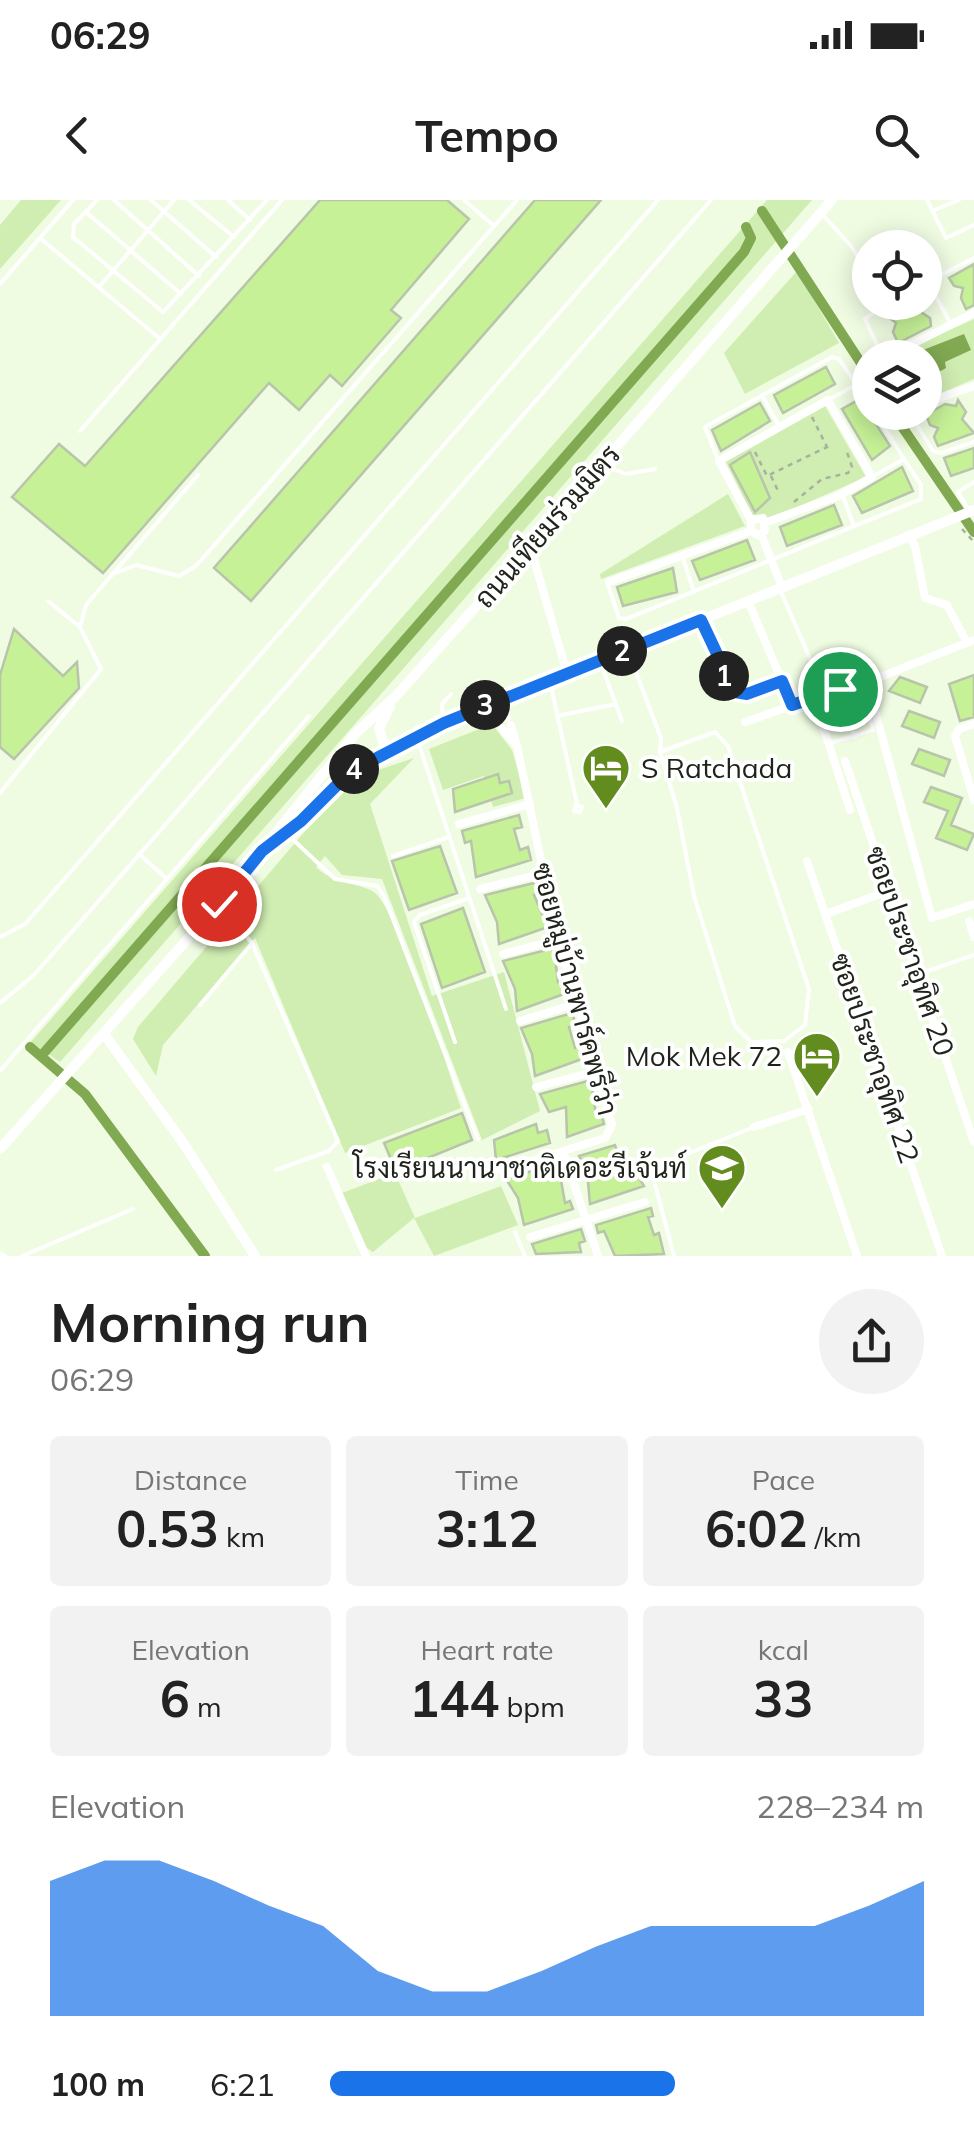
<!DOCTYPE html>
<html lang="en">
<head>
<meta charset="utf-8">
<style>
	:root { --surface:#fff; --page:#f2f2f2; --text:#222; --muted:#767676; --accent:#1a73e8 }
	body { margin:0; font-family:Mulish,Sarabun,sans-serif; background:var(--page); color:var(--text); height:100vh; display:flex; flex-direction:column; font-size:38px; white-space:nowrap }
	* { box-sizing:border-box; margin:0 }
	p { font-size:32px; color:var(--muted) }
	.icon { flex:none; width:55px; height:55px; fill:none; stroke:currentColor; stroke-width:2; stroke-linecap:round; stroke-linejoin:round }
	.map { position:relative; height:1056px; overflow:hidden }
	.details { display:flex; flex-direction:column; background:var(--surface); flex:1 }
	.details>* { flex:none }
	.fabs { position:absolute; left:852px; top:30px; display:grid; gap:20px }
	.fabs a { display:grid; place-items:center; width:90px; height:90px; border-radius:50%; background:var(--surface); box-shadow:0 5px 25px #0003; font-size:50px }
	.pin { position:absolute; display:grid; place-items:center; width:85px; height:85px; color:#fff; margin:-42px; border:5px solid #fff; border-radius:50%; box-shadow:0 2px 10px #0007 }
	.km { position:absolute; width:50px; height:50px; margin:-25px; border-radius:50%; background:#222; color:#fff; font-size:28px; line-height:50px; text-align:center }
	.round { display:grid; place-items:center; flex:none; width:105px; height:105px; border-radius:52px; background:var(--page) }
	.overview { display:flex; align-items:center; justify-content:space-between; height:170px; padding:0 50px }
	h1 { font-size:55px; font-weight:700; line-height:75px }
	.figures { display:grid; grid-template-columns:repeat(3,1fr); gap:15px; height:170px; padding:10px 50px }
	.figures div { display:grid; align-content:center; border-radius:10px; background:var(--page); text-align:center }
	.figures b { font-size:50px; font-weight:700 }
	.figures small { font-size:28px; font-weight:400 }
	.figures p { font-size:28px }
	.chart { height:280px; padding:20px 50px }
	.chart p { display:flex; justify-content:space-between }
	.chart svg { width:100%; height:180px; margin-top:10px; fill:var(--accent); opacity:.7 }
	ul { padding:0 50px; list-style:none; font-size:32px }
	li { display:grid; grid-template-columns:160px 120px 1fr; align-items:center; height:75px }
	li i { height:25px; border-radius:12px; background:var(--accent) }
	.status { display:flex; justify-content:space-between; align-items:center; height:70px; padding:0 50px; background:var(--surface); direction:ltr }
	.status svg { height:28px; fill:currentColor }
	header { display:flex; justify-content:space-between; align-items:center; height:130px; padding:0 50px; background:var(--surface); font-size:45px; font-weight:700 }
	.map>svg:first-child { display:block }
	.green { fill:#d0edb2 }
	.water { fill:#81a951 }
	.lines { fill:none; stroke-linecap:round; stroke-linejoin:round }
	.canal { stroke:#81a951; stroke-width:10 }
	.building { fill:#c6f197; stroke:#b8c4ab; stroke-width:2.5 }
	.path { stroke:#a7b19d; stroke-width:2.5; stroke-dasharray:5 5; stroke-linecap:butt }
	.service { stroke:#fff; stroke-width:4 }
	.minor { stroke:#fff; stroke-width:8 }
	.tertiary { stroke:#fff; stroke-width:10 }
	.route-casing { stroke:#fff; stroke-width:20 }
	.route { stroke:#1a73e8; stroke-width:12 }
	.labels { text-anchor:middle; stroke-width:8; stroke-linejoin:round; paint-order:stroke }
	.street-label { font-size:28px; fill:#1f241b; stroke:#fff }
	.poi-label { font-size:28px; fill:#1f241b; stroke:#fff; text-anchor:end }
</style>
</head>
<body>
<div class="status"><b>06:29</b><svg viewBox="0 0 49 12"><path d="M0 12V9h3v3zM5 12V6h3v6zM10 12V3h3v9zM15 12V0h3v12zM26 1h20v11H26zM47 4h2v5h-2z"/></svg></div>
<header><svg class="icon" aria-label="back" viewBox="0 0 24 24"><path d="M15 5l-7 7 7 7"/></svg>Tempo<svg class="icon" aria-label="search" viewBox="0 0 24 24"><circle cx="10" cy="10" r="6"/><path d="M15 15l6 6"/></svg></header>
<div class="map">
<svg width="974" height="1056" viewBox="0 0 974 1056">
	<rect width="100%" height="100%" fill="#effce2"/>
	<path class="green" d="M21,0H61L0,69V25Z
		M767,0H812L60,862L31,842Z
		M797,71L839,143L745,194L724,153Z
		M974,119V179L925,200V158H888Z
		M825,206L866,277L770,319L752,315L725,260Z
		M728,294L745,326L601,379L600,374Z
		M492,524L512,550L526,598L493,607L484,576L443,590L429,549Z
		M414,558L370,604L432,796L504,772L540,911L482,940L382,679L342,675L325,656L316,667C336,687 367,682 378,696C411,740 441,852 461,908L345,953L255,738L163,845L156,876L133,839L138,827L329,603L366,574Z
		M395,973L415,1018L501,986L518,1025L434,1056L414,1018L373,1052L365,1047L342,993Z"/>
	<path class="water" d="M964,134L971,150L945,162L946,168L937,173L934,167L925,171V158L905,157Z"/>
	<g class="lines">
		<path class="canal" d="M762,11L870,177
			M892,212L974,332
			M30,847L85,894L205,1056
			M42,855L744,52L751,38L746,27"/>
	</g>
	<path class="building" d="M320,0H447L469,19L391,110L401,118L342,186L330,175L299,210L269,183L103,373L12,297L59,244L85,266Z
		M535,0H601L251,401L214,368Z
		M974,64V105L966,109L961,98L963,88L954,86L949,78Z
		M894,102H922L918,110L930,118L931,126L898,143L893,132L896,123L883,113Z
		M826,167L835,184L783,213L774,195Z
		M860,199L890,246L872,260L842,209Z
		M958,200L966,212L962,219L974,233L938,246L934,237L938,228L930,225L926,215L945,204L956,206Z
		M760,203L770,221L721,251L712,230Z
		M974,248V268L951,276L944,258Z
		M750,252L770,298L755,312L730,265Z
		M902,267L913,291L862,313L853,296Z
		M834,305L842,325L787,346L780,327Z
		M747,340L755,360L700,380L692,361Z
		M673,368L677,392L623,406L617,387Z
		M14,429L63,476L77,462L79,488L14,559L0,547V475Z
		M974,475V517L960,521L949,484Z
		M900,477L927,487L920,503L889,491Z
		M909,511L940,522L934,538L902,526Z
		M919,549L950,560L944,576L912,564Z
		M498,574L500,583L509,581L512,593L455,612L453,589Z
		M931,587L962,598L951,625L974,634L967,650L936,638L948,611L924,602Z
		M519,615L522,627L514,629L520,650L528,647L531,660L476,677L471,641L465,643L462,631Z
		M440,646L457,693L409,710L392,661Z
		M538,682L540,693L534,695L548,727L499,744L497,722L485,695Z
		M463,708L485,772L442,788L421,724Z
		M554,748L558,782L563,781L567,793L517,811L515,789L503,761Z
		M572,813L576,825L569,827L575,848L582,846L585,858L535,876L532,854L521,828Z
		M591,880L596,915L601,913L604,924L567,937L566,907L549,912L540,894Z
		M462,913L472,940L396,971L384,943Z
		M536,924L538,933L547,930L550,943L496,960L494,940Z
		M615,945L623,971L633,968L644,986L590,1004L588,982L592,980L579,956Z
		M558,963L565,1003L570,1001L573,1009L524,1025L518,998L506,979Z
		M651,1008L653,1016L648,1017L654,1035L659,1033L664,1054L615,1056L604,1031L598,1033L596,1025Z
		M581,1029L585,1041L579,1043L581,1052L536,1054L532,1044Z"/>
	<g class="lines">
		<path class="path" d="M812,217L829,251
			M755,252L767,276L827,247
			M771,276L778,291
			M794,302L822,279L848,273L852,267L847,252
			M962,329L974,342"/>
		<path class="service" d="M97,0L74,24L73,37L163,112L267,0
			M114,0L199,76
			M151,0L216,57
			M189,0L234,37
			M228,0L250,20
			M464,0L494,26
			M927,0L946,38L974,25
			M932,11L959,0
			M86,12L181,94
			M821,13L851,46L870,76
			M40,38L159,138
			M928,82L951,124
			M925,83L974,58
			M0,84L73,0
			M99,87L174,0
			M883,158L865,119L888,102
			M762,195L780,228
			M828,200L854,186
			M909,212L933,251L941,253L974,242
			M80,231L282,0
			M718,260L705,227L832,157L839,159L870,204
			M603,265L626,274L655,269
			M872,277L904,259L875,212
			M842,294L854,326
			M968,309L958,292L974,282
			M682,355L694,392
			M113,374L136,365L179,376L196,366L517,0
			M608,385L619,418L626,419L921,299V285L904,259
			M781,392L815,470
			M80,427L86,405L198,275
			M624,456L632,462L661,538L660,552L677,608L694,696L735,826L751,842L784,841L805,825L809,789L728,546L715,532L660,552
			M601,464L622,521
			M479,481L509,496
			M550,482L577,604
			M840,489L855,537
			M814,498L854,484L861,487L873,530L830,543
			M557,516L616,504
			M443,521L442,504L451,494
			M416,535L506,809
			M0,593L101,469L80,427L48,401
			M576,605L582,607L580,612L574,611Z
			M287,634L335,679L377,686L384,696L478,939
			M139,654L167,679
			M393,656L449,637
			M0,737L25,724L658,0
			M252,743L338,941L329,951L276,970
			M919,774L974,755
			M0,803L34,775L711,0
			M200,805L252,743L219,704
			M455,842L414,722L420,715L469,698
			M0,871L309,516
			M515,1032L525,1056
			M0,1053L5,1056
			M22,1056L133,1009
			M674,1056L652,973L657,966L754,927"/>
		<path class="minor" d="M885,158L974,113
			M925,203L974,186
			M751,320L763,318L765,331L758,335L751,331V320L719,261L828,200L872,277L838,296L767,322
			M761,334L782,387
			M908,335L915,346L925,398L947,405L967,443
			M530,346L567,473
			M609,382L751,331
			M748,401L792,505
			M701,419L735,492L747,494L782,481
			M974,440L867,482L932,718L974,704
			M500,499L507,518
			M491,503L499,521
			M745,522L814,498L850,610
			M974,524L959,529L955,536L974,600
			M502,529L517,546L511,525
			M517,546L553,718L612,925L605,938L563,951L598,1056
			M845,561L974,942
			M459,624L530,604
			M807,661L942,1056
			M480,689L544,673
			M826,714L891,690
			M969,721L974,737
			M503,754L560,739
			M520,821L578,803
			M788,852L857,1056
			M536,887L597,871
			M754,927L809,909
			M327,967L366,1056
			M501,971L563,951
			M530,1037L645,1002"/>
		<path class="tertiary" d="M390,507L379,528L383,542L391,548
			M271,644L350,571L416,535L974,310
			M104,834L184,944L255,1056
			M0,949L219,704L356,533L395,497L530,346L832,0"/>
	</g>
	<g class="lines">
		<g class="route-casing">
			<path id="route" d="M219,704L262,651L301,621L350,572L444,523L701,420L735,492L747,494L782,481L792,505L840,489"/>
		</g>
		<use href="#route" class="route"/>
	</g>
	<defs>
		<g id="hotel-pin" transform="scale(2.5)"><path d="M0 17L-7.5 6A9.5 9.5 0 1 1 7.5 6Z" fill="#628d1e" stroke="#fff"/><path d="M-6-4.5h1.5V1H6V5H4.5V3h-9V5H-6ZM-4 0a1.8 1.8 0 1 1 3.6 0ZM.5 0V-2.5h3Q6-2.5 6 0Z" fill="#fff"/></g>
		<g id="school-pin" transform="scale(2.5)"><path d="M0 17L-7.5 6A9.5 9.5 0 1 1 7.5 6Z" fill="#628d1e" stroke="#fff"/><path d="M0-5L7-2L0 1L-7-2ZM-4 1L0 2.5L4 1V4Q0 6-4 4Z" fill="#fff"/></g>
	</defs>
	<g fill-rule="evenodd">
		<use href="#hotel-pin" x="606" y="568"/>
		<use href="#hotel-pin" x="817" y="856"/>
		<use href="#school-pin" x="722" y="968"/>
	</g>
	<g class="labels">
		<g class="street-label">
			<text transform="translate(547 326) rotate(-49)" y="10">ถนนเทียมร่วมมิตร</text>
			<text transform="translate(910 751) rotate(71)" y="10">ซอยประชาอุทิศ 20</text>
			<text transform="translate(575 789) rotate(75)" y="10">ซอยหมู่บ้านพาร์คพรีว่า</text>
			<text transform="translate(875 858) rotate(71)" y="10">ซอยประชาอุทิศ 22</text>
		</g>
		<g class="poi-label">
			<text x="641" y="578" text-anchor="start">S Ratchada</text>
			<text x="782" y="866">Mok Mek 72</text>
			<text x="687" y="978">โรงเรียนนานาชาติเดอะรีเจ้นท์</text>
		</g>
	</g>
</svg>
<div class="fabs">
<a><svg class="icon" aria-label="locate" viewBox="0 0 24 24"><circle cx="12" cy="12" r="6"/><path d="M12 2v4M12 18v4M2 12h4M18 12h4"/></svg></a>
<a><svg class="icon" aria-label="layers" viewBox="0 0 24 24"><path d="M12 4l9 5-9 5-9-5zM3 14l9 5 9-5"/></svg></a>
</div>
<div class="pin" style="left:840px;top:489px;background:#1e9e55"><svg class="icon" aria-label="arrive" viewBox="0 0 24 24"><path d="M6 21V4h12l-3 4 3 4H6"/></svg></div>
<div class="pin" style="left:219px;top:704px;background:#d93025"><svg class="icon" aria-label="check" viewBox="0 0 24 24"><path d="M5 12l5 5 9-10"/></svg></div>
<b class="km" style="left:724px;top:476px">1</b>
<b class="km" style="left:622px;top:451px">2</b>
<b class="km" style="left:485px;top:505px">3</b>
<b class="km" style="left:354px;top:569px">4</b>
</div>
<section class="details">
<div class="overview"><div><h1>Morning run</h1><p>06:29</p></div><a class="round"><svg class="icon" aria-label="share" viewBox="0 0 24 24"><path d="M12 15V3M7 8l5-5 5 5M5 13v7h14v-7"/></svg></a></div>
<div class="figures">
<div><p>Distance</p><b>0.53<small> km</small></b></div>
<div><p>Time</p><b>3:12</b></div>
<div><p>Pace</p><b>6:02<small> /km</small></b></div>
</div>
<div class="figures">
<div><p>Elevation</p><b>6<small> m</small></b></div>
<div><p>Heart rate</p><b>144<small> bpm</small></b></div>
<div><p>kcal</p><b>33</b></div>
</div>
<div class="chart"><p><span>Elevation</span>228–234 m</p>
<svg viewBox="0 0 160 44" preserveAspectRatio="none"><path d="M0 44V11L10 6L20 6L30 11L40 17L50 22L60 33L70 38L80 38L90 33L100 27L110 22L120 22L130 22L140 22L150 17L160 11V44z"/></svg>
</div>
<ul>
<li><b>100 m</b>6:21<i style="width:58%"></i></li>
</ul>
</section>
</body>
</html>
